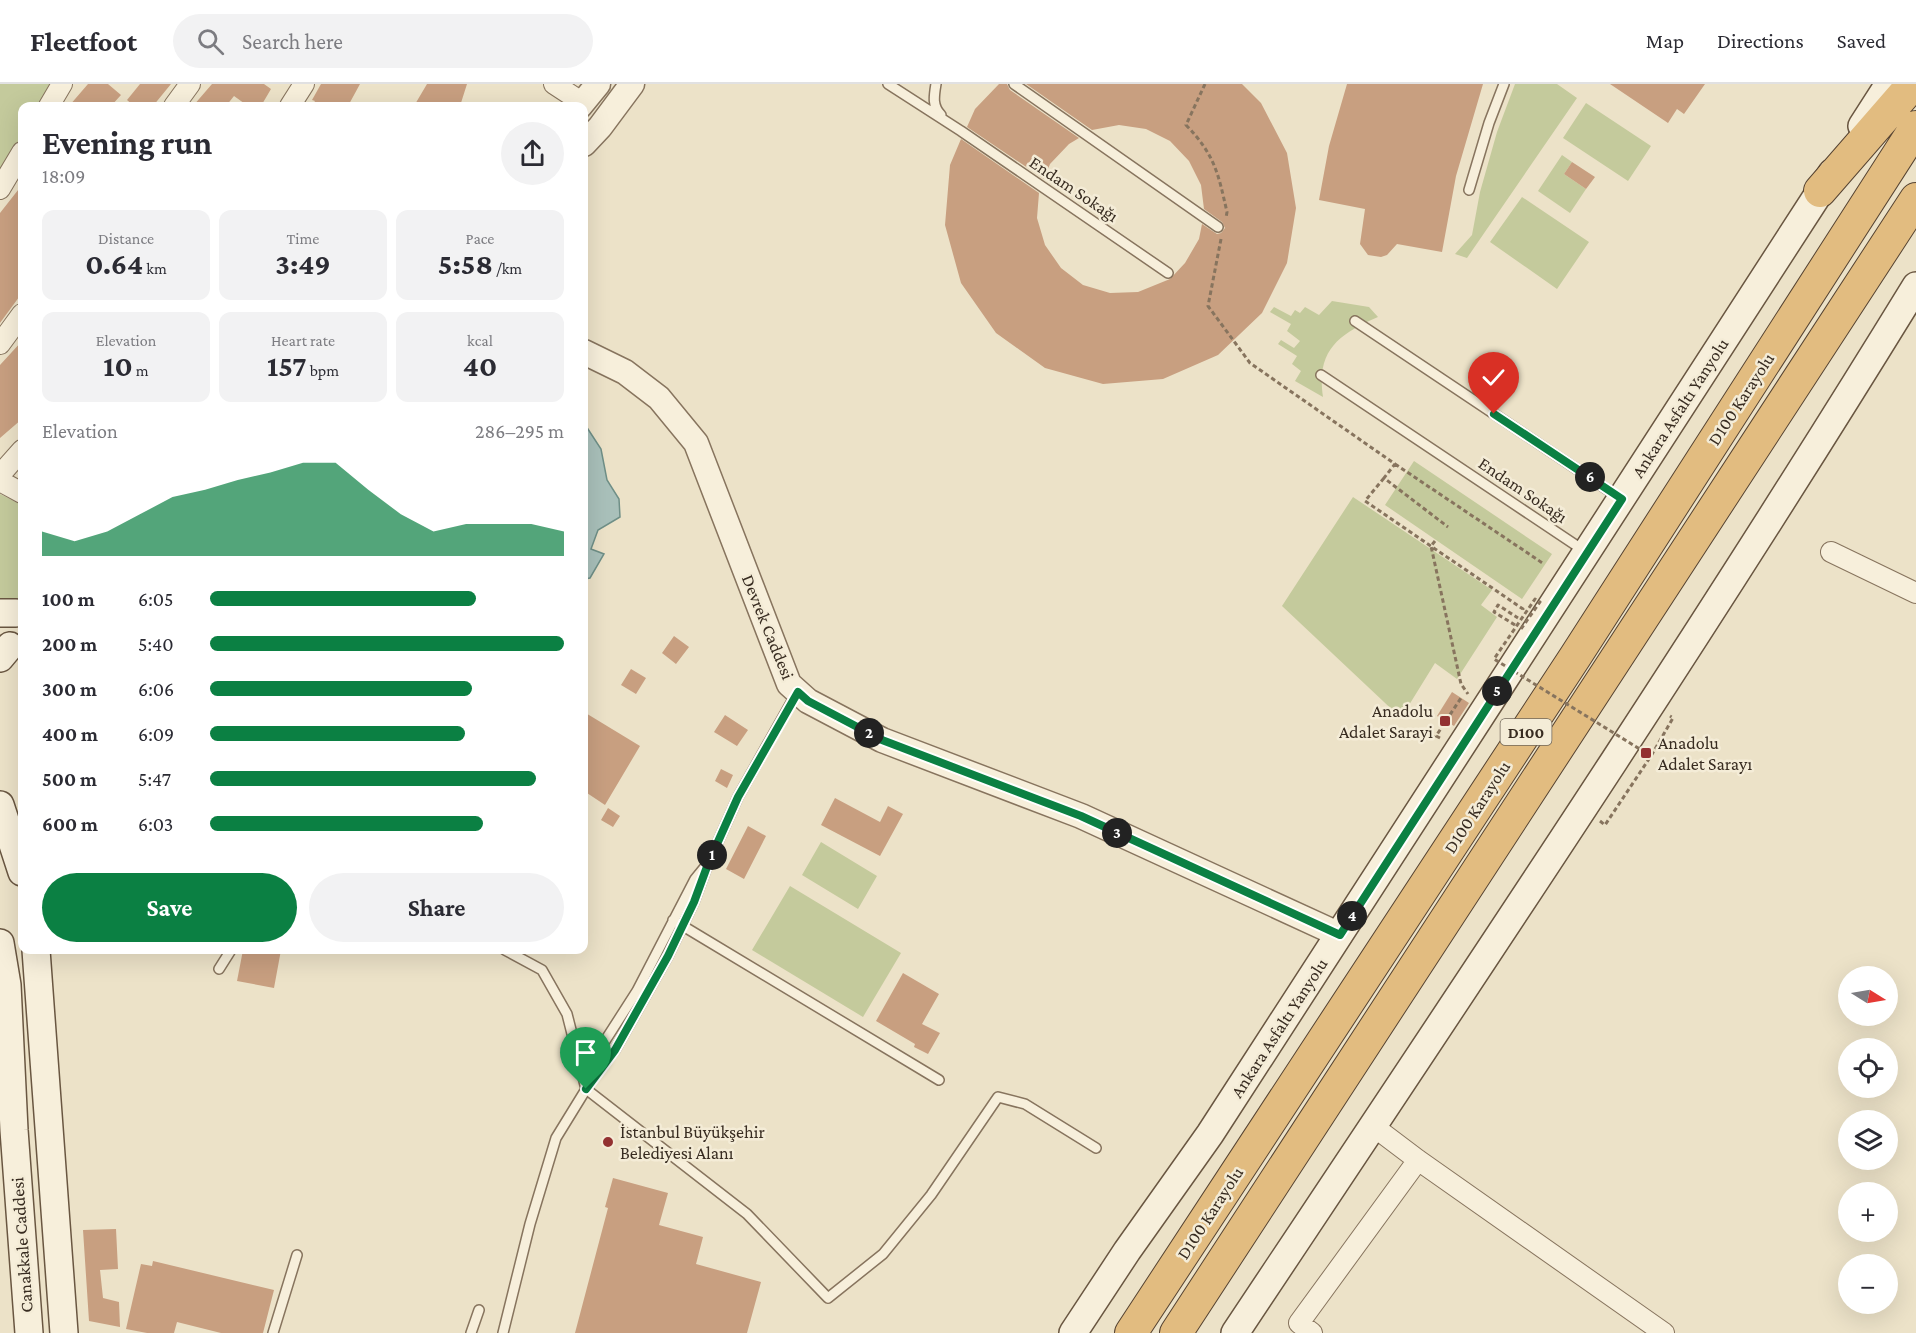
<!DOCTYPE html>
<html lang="en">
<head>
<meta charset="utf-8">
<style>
	:root { --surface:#fff; --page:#f2f2f3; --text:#2b2b33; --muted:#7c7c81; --line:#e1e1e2; --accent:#0b8043 }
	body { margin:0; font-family:"Crimson Pro",serif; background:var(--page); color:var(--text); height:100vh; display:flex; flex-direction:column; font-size:22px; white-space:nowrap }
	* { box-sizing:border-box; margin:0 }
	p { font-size:20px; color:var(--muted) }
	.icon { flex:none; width:33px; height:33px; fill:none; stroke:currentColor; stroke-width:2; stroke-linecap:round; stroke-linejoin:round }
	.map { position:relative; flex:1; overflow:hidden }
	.panel { position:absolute; left:18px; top:18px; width:570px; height:852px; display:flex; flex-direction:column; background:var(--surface); border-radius:12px; box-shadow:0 6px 24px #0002 }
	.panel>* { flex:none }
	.needle { width:39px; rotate:101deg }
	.buttons { position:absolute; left:1838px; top:882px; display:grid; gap:12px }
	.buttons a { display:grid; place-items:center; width:60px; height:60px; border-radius:50%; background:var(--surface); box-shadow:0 6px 24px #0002; font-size:30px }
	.pin { position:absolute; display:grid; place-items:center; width:51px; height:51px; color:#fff; margin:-62px -26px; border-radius:50% 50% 50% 0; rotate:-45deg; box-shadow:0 0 6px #0007 }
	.pin .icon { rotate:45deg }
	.km { position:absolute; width:30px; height:30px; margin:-15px; border-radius:50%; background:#222; color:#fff; font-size:16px; line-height:30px; text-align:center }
	.round { display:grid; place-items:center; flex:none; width:63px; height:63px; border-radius:32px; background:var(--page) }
	.overview { display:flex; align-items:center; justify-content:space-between; height:102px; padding:0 24px }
	h1 { font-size:33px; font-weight:700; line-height:45px }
	.metrics { display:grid; grid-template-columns:repeat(3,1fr); gap:9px; height:102px; padding:6px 24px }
	.metrics div { display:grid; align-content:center; border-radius:12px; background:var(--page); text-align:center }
	.metrics b { font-size:30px; font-weight:700 }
	.metrics small { font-size:16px; font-weight:400 }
	.metrics p { font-size:16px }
	.chart { height:168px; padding:12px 24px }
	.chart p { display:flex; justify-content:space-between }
	.chart svg { width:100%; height:108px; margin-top:6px; fill:var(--accent); opacity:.7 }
	.action { display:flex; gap:12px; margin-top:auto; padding:12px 24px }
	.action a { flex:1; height:69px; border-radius:36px; background:var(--accent); color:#fff; font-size:24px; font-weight:700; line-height:69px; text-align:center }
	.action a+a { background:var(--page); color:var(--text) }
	ul { padding:0 24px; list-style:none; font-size:20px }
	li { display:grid; grid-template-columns:96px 72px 1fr; align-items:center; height:45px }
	li i { height:15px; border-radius:8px; background:var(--accent) }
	header { display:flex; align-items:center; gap:36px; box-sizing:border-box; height:84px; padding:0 30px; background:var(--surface); border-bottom:2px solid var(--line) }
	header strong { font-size:28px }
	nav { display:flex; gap:33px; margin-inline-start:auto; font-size:21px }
	.search { width:420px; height:54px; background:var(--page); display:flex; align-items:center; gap:15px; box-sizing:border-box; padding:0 21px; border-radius:33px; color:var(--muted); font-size:22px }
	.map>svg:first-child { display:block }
	.green { fill:#c4ca9c }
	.water { fill:#a9c0ba; stroke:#6f8f87; stroke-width:1.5 }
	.building { fill:#c89f80 }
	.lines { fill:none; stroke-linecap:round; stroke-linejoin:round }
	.service-casing { stroke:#87745e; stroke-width:12 }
	.minor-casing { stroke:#87745e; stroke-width:22 }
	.tertiary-casing { stroke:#87745e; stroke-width:27 }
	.secondary-casing { stroke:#695641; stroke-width:30 }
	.trunk-casing { stroke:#564331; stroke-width:34 }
	.path { stroke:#87745e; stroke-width:3; stroke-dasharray:4.5 3; stroke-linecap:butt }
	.service { stroke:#f7efdb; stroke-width:9 }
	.minor { stroke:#f7efdb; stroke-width:20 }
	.tertiary { stroke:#f7efdb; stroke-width:24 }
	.secondary { stroke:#f7efdb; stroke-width:27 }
	.trunk { stroke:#e2bc80; stroke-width:32 }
	.path-bridge { stroke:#87745e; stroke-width:3; stroke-dasharray:4.5 3; stroke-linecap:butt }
	.route-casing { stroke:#fff; stroke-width:12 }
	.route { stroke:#0b8043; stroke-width:8 }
	.poi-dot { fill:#933131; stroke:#f4ecd7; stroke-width:2 }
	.labels { text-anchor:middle; stroke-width:5; stroke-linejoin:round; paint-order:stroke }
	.shield { fill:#f4ecd7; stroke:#706658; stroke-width:1.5 }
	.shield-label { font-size:16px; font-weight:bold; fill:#382c21 }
	.street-label { font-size:18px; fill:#382c21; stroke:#f4ecd7 }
	.poi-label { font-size:18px; fill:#382c21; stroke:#f4ecd7; text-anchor:start }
</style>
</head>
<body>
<header>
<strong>Fleetfoot</strong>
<div class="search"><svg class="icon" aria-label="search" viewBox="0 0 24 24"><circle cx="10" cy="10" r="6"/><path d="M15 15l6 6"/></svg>Search here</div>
<nav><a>Map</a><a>Directions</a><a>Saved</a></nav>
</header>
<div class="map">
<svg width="1916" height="1249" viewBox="0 0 1916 1249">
	<rect width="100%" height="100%" fill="#ece2c8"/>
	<path class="green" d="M0,0H55L42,22H22V58L0,99Z
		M1515,0H1557L1577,14L1467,174L1455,170L1472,151L1480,108L1497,48Z
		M1586,19L1651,62L1628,97L1563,54Z
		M1562,71L1572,78L1564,90L1586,105L1570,129L1538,107Z
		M1522,113L1589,158L1557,205L1490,158Z
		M1332,217L1369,223L1378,233C1339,250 1316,266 1323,313L1295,297L1301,287L1292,280L1297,272L1278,260L1281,256L1294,264L1300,257L1287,247L1291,240L1270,228L1274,223L1291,232L1295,226L1300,229L1305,223L1319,231Z
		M1414,377L1552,470L1522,515L1385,421Z
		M0,410L22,421V519L0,520Z
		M1353,413L1492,506L1481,521L1497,533L1457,595L1435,579L1401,634L1282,522Z
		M821,758L877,792L858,825L802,791Z
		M790,802L901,869L863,933L752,866Z"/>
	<path class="water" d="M584,339L601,365L607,396L619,415L620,433L598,446L591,465L604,470L590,494L584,495Z"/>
	<path class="building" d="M88,0H108L121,11L111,22H69Z
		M140,0H171L153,22H134L127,16Z
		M212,0H264L271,5L261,22H248L234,12L226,22H193Z
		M321,0H360L348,22H312L315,17L312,16Z
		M427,0H467L460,22H414Z
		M999,0H1007L1010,6L1079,54L1069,60L1050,80L1044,95L967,43L975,25Z
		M1026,0H1242L1261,19L1287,69L1296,124L1287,179L1262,229L1218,271L1163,295L1103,300L1045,284L996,249L961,199L945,141L950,81L961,55L1039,109L1037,134L1045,161L1061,184L1083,201L1110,209L1138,208L1170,195L1185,179L1199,155L1202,140L1217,150L1221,149L1225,144L1222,138L1204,125L1201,101L1189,77L1170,57L1146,45L1119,41L1092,46Z
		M1347,0H1483L1456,92L1442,168L1397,160L1387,171L1381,173L1368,171L1360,160L1365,125L1319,116L1329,62Z
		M1610,0H1705L1684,30L1677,25L1668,39Z
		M1572,78L1595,93L1586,105L1564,90Z
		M22,101V209L0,239V129Z
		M22,257V335L0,354V281Z
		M674,552L689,563L676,580L662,569Z
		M631,585L646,594L636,610L621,601Z
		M1452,608L1469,619L1454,642L1437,632Z
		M584,628L640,662L605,721L584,707Z
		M725,631L748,646L737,662L714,648Z
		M721,685L733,691L727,704L715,697Z
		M835,714L880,738L888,722L903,730L880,772L821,741Z
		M608,724L620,732L613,743L601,736Z
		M748,742L766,752L744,795L726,785Z
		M243,866H281L274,904L237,897Z
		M903,889L939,910L922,940L940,949L928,970L914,963L915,960L876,937Z
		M613,1094L668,1109L659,1141L703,1153L696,1180L761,1198L747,1249H575L608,1124L605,1123Z
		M116,1145L118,1185L100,1186L103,1214L119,1218L120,1243L89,1237L83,1146Z
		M153,1177L274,1206L263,1249H221L177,1238L174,1249H147L126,1245L141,1180L152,1182Z"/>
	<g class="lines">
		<g class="service-casing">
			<path id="service" d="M888,0L961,47L1168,189
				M936,0C934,12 932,22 941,31
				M1014,0L1218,143
				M1469,106L1489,39L1504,0
				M1355,237L1620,414
				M1321,291L1586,468
				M673,836L939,996
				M505,866L542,886L567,930L586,1005L747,1130L828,1214L883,1170L931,1111L998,1013L1025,1020L1096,1064
				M219,885L231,866
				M597,985L603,960L637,907L695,795L704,784
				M273,1249L297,1171
				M471,1249L479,1226
				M503,1249L530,1140L556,1054L596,989L615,966L668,872L694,818L708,780L738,713L796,610"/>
		</g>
		<g class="minor-casing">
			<path id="minor" d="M554,0L583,19
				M49,22L62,0
				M174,22L190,0
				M290,22L304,0
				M0,105L22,68
				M0,260L22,230
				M0,391L22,366
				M0,397L22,409
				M1831,468L1916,509
				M1373,1042L1418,1076L1664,1249
				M1312,1249L1299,1239L1418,1076"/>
		</g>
		<g class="tertiary-casing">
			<path id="tertiary" d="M580,22L598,0
				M584,60L600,43L632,0
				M584,268L625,288L659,314L696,359L789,600L808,617L882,656L1081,732L1340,851"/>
		</g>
		<g class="secondary-casing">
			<path id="secondary" d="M1862,42L1889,0
				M0,529H16
				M0,574L10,562
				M0,721L22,788
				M0,859L7,901L14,1046L29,1249
				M36,866L64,1249
				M1073,1249L1127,1167L1210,1050L1832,89
				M1235,1249C1466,902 1698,557 1916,202"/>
		</g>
		<g class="trunk-casing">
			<path id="trunk" d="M1820,107L1913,0
				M1131,1249L1575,573L1916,43
				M1176,1249L1916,115"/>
		</g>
		<path class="path" d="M1205,0L1186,41C1215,71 1218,89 1227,128L1226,134
			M1221,155L1208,222L1250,279L1395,380L1384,394L1448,443
			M1395,380L1544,480
			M1384,394L1365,417L1523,525L1522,527
			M1435,457L1431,462L1461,600L1468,610
			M1515,541L1494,528L1498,521L1518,534
			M1440,654L1436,652L1461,614
			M1600,737L1605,741L1651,672L1673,634L1670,632"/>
		<use href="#service" class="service"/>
		<use href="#minor" class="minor"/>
		<use href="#tertiary" class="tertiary"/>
		<use href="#secondary" class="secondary"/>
		<use href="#trunk" class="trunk"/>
		<path class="path-bridge" d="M1521,545L1540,518L1535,515L1494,575L1651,672"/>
	</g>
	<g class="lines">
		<g class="route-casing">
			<path id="route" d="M586,1005L615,966L668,872L694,818L708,780L738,713L798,608L808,617L882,656L1081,732L1340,851L1622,415L1494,330"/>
		</g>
		<use href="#route" class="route"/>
	</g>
	<g class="poi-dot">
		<rect x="1439" y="631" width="12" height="12" rx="3"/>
		<rect x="1640" y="663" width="12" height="12" rx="3"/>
		<circle cx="608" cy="1058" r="6"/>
	</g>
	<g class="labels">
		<rect class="shield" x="1500.5" y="635" width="51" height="26" rx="4.5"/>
		<g class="shield-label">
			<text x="1526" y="654">D100</text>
		</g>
		<g class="street-label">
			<text transform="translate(1074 105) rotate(34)" y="6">Endam Sokağı</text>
			<text transform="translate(1741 315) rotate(-57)" y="6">D100 Karayolu</text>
			<text transform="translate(1680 324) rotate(-57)" y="6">Ankara Asfaltı Yanyolu</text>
			<text transform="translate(1523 406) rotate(34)" y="6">Endam Sokağı</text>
			<text transform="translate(768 543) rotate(68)" y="6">Devrek Caddesi</text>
			<text transform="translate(1477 723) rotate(-57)" y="6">D100 Karayolu</text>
			<text transform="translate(1279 944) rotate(-57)" y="6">Ankara Asfaltı Yanyolu</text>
			<text transform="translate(1210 1129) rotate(-57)" y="6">D100 Karayolu</text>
			<text transform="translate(22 1161) rotate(-94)" y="6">Canakkale Caddesi</text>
		</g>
		<g class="poi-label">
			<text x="1433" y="633" text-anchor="end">Anadolu<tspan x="1433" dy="21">Adalet Sarayi</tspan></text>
			<text x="1658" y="665">Anadolu<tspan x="1658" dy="21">Adalet Sarayı</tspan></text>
			<text x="620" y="1054">İstanbul Büyükşehir<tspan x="620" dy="21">Belediyesi Alanı</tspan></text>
		</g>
	</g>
</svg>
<div class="buttons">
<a><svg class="needle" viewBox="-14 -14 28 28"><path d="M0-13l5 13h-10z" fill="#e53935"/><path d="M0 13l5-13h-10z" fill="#7c7c81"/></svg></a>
<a><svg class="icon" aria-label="locate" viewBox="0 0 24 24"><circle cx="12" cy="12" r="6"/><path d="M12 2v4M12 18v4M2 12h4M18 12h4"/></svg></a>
<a><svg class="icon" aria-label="layers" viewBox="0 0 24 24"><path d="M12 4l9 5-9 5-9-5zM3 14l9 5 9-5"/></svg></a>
<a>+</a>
<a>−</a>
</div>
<div class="pin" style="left:586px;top:1005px;background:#1e9e55"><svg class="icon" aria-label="arrive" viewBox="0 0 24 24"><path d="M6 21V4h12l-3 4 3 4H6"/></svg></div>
<div class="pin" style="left:1494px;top:330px;background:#d93025"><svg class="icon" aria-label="check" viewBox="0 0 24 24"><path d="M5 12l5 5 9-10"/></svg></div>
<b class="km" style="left:712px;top:771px">1</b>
<b class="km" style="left:869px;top:649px">2</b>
<b class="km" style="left:1117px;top:749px">3</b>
<b class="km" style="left:1352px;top:832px">4</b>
<b class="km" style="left:1497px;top:607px">5</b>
<b class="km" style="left:1590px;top:393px">6</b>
<section class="panel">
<div class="overview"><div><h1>Evening run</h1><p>18:09</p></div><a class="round"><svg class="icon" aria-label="share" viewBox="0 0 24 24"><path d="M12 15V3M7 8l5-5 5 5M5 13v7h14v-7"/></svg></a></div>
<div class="metrics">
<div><p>Distance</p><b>0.64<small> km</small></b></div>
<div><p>Time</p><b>3:49</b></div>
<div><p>Pace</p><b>5:58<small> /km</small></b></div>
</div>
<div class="metrics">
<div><p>Elevation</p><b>10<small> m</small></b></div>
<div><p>Heart rate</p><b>157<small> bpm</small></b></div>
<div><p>kcal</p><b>40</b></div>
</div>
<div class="chart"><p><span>Elevation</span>286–295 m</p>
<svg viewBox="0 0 160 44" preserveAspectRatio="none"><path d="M0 44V34L10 38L20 34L30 27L40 20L50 17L60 13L70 10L80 6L90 6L100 17L110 27L120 34L130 31L140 31L150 31L160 34V44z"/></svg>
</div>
<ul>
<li><b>100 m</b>6:05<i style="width:75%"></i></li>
<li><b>200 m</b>5:40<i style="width:100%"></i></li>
<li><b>300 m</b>6:06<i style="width:74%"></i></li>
<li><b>400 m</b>6:09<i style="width:72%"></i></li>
<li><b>500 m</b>5:47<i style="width:92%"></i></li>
<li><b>600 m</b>6:03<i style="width:77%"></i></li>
</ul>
<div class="action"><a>Save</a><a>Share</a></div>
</section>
</div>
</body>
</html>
